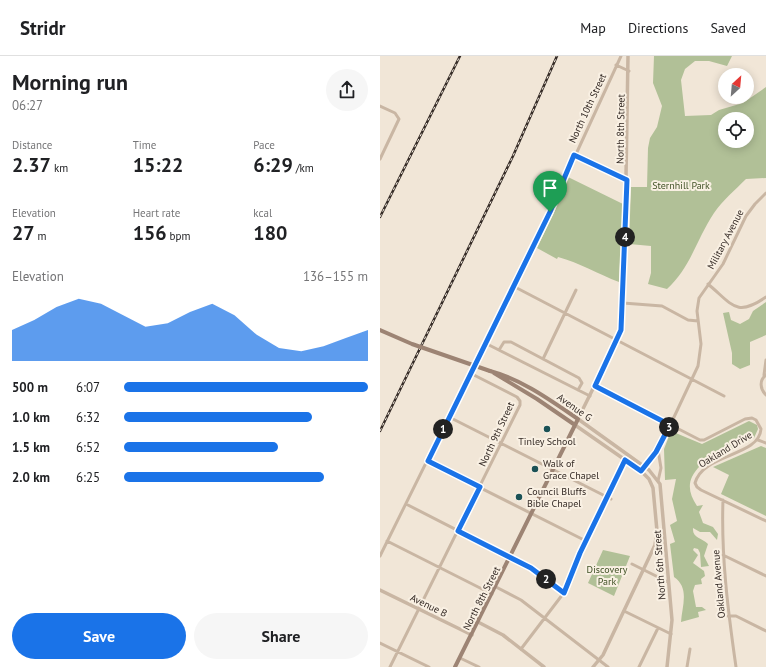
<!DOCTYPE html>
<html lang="en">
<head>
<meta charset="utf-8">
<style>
	:root { --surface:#fff; --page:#f6f6f6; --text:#202124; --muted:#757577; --line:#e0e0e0; --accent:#1a73e8 }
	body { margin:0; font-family:"PT Sans",sans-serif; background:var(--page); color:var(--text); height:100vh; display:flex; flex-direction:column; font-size:15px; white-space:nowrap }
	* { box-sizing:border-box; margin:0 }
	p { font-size:13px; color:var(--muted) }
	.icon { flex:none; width:22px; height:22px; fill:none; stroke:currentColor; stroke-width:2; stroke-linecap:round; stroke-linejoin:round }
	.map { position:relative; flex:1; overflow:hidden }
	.sheet { display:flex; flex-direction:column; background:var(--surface); width:380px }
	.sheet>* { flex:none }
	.needle { width:26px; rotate:26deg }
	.fabs { position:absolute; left:338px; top:12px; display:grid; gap:8px }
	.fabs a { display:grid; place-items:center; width:36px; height:36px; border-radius:50%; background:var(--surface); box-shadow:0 2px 10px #0003; font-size:20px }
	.pin { position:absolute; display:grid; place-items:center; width:34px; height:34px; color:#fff; margin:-41px -17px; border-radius:50% 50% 50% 0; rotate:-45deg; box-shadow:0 0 4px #0007 }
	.pin .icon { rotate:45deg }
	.km { position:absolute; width:20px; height:20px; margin:-10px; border-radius:50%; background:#222; color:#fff; font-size:11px; line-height:20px; text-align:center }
	.round { display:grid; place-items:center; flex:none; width:42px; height:42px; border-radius:21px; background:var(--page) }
	.head { display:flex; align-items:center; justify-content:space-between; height:68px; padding:0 12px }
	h1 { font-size:22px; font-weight:700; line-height:30px }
	.stats { display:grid; grid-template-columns:repeat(3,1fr); gap:6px; height:68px; padding:4px 12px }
	.stats div { display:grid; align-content:center }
	.stats b { font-size:20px; font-weight:700 }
	.stats small { font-size:11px; font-weight:400 }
	.stats p { font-size:11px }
	.chart { height:112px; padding:8px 12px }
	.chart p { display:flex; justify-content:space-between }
	.chart svg { width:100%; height:72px; margin-top:4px; fill:var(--accent); opacity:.7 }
	.primary-button { display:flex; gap:8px; margin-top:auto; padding:8px 12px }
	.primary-button a { flex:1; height:46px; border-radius:24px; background:var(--accent); color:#fff; font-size:16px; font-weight:700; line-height:46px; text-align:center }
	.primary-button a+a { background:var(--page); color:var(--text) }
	ul { padding:0 12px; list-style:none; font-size:13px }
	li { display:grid; grid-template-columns:64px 48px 1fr; align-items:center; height:30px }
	li i { height:10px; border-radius:5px; background:var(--accent) }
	header { display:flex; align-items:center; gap:24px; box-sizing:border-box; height:56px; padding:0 20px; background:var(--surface); border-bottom:1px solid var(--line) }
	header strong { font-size:19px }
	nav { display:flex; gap:22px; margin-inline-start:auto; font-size:14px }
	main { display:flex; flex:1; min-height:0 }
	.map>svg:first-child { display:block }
	.green { fill:#b1c097; fill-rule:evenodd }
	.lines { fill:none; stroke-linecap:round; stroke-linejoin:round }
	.minor { stroke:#c9b6a3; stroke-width:3 }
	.tertiary { stroke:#c9b6a3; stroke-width:3.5 }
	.secondary { stroke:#9d8474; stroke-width:4 }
	.rail-casing { stroke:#342a25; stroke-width:2.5 }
	.rail { stroke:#f9f0e3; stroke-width:1; stroke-dasharray:3; stroke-linecap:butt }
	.secondary-bridge { stroke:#9d8474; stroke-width:4 }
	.route-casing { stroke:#fff; stroke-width:8 }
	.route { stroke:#1a73e8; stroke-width:5 }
	.poi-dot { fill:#1a5156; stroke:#f9f0e3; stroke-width:1.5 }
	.labels { text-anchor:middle; stroke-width:4; stroke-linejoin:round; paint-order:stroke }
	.street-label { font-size:10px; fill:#342a25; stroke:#f9f0e3 }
	.park-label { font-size:10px; fill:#425328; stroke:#f9f0e3 }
	.poi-label { font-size:10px; fill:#342a25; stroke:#f9f0e3; text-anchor:start }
</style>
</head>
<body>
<header>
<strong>Stridr</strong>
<nav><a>Map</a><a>Directions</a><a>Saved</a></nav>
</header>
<main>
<section class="sheet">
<div class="head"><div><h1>Morning run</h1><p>06:27</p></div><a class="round"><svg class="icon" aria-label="share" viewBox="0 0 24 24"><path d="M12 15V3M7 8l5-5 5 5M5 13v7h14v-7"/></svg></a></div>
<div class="stats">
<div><p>Distance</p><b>2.37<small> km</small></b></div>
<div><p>Time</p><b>15:22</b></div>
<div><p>Pace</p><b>6:29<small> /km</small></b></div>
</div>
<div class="stats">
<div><p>Elevation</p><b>27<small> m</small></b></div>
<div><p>Heart rate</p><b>156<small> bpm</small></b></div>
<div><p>kcal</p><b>180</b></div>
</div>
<div class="chart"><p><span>Elevation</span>136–155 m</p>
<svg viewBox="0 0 160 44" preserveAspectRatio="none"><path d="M0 44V25L10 19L20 11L30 6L40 9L50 16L60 23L70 21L80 14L90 9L100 16L110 28L120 36L130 38L140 35L150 30L160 25V44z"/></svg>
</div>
<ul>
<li><b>500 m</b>6:07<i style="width:100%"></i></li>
<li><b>1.0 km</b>6:32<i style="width:77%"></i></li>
<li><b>1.5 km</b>6:52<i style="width:63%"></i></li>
<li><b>2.0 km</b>6:25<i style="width:82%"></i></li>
</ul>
<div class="primary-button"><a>Save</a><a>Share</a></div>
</section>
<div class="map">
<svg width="386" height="611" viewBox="0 0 386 611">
	<rect width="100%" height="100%" fill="#f1e6d7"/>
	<path class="green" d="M274,0H352L347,10L329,5H315L305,13L301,24L305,60L331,59L339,54L363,47L386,31V122L366,123C355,134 343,144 334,157C316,184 311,211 287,233L268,228L271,217V190L249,188L251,131H267L268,92L270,82L277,71L282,50L273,27ZM345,63H367V85H345Z
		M188,121L243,148L239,226C218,218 200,207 178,201L177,203L157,192L177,150Z
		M386,246V279L370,286V309L360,313L352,308V297L343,257L349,256L351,264L360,268L369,263L373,255Z
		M369,365L377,369L378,373L374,382L320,410C307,423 307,435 317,450L323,449L319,456L323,467L333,471L338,478L337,484L330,476H320L313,472C312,482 322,482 328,488L324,500L329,510L321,511L320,497L318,493L314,492L313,494L318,499L313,507L324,515L325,520L321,523L322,528L315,529L313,535L316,551H322L326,554L318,556L319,561L301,566C302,550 310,532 294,521L290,488L295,486L290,469L297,465L292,443L296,423L285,424L284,393L291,375L322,388Z
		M381,390L386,392V460L341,438L349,419L333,411Z
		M223,494L250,500L234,540L208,527Z"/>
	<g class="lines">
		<path class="minor" d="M236,9L249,15
			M0,50L15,57L19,63L0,103
			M194,99L247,125
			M328,228C352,248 356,262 386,241
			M133,230L344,340
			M243,247L282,250L308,264L318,265
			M105,287L210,340
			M119,294L124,286H131L199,322L202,327L198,334
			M163,303L196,234
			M384,319L386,304
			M386,319C379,324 380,333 386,339
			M215,330L320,384H324L365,363L372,362L376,364L381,373C379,401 323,397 315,427L317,431L321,434L386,465
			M69,361L231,443
			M378,384L386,387
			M47,405L206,485
			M261,415L279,393L318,310L321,288L317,255L319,242L343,208L366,160L375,148L386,137
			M278,425L281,412L278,394
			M343,444C341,500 348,555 356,611
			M26,448L151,512L184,537
			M7,485L112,538
			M343,499L386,520
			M0,500L163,170L241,0
			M252,508L288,526
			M116,531L141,544L228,611
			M244,555L291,578
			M348,560H356L386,575
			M0,587L49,611
			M141,593L186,534L200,497L245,404
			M80,602L99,611
			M10,611L140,349V345L137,341L90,317
			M259,611L278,572
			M307,611L310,593"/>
		<path class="tertiary" d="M248,0L245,181L241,271L239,280L198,363L269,414L280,428L292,564L287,611
			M195,369L261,415L269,423L273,432L277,475L275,489L223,599L213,611
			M0,534L92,579
			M98,566L123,579L164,611"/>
		<path class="secondary" d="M114,317L157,343L195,369
			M75,611L198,363C170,344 143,324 110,315"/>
		<g class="rail-casing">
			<path id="rail" d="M0,161L80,0
				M0,375L133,100L177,0"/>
		</g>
		<use href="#rail" class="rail"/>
		<path class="secondary-bridge" d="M0,274L32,288L110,315"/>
	</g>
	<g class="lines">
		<g class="route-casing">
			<path id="route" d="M194,99L247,124L241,274L215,330L290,369L276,396L261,415L245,404L200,497L184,537L151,512L78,475L100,431L48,405L170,156Z"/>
		</g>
		<use href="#route" class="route"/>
	</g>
	<g class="poi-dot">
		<circle cx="167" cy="373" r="4"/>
		<circle cx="155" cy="413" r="4"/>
		<circle cx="139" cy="441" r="4"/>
	</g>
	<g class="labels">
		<g class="street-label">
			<text transform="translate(207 52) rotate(-65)" y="4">North 10th Street</text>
			<text transform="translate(240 73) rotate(-89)" y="4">North 8th Street</text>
			<text transform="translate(345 183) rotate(-62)" y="4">Military Avenue</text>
			<text transform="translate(195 351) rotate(35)" y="4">Avenue G</text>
			<text transform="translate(116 378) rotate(-65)" y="4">North 9th Street</text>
			<text transform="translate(345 393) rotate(-31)" y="4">Oakland Drive</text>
			<text transform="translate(279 509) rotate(-94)" y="4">North 6th Street</text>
			<text transform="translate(338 528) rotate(-95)" y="4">Oakland Avenue</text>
			<text transform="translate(101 542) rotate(-63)" y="4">North 8th Street</text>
			<text transform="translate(49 549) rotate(26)" y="4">Avenue B</text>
		</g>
		<g class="park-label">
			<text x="301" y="133">Sternhill Park</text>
			<text x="227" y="517">Discovery<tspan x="227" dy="12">Park</tspan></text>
		</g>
		<g class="poi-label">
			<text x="167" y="389" text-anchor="middle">Tinley School</text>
			<text x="163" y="411">Walk of<tspan x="163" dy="12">Grace Chapel</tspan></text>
			<text x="147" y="439">Council Bluffs<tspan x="147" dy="12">Bible Chapel</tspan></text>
		</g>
	</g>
</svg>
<div class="fabs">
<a><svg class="needle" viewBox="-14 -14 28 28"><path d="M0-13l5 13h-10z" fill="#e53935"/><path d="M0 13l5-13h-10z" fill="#757577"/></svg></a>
<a><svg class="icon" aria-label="locate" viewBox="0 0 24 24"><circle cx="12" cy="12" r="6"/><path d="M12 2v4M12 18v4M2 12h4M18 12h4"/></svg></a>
</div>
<div class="pin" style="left:170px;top:156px;background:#1e9e55"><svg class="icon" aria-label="arrive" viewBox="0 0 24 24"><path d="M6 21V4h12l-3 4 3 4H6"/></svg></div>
<b class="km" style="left:63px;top:373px">1</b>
<b class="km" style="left:166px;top:523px">2</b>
<b class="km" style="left:289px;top:371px">3</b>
<b class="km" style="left:245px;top:181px">4</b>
</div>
</main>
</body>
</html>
